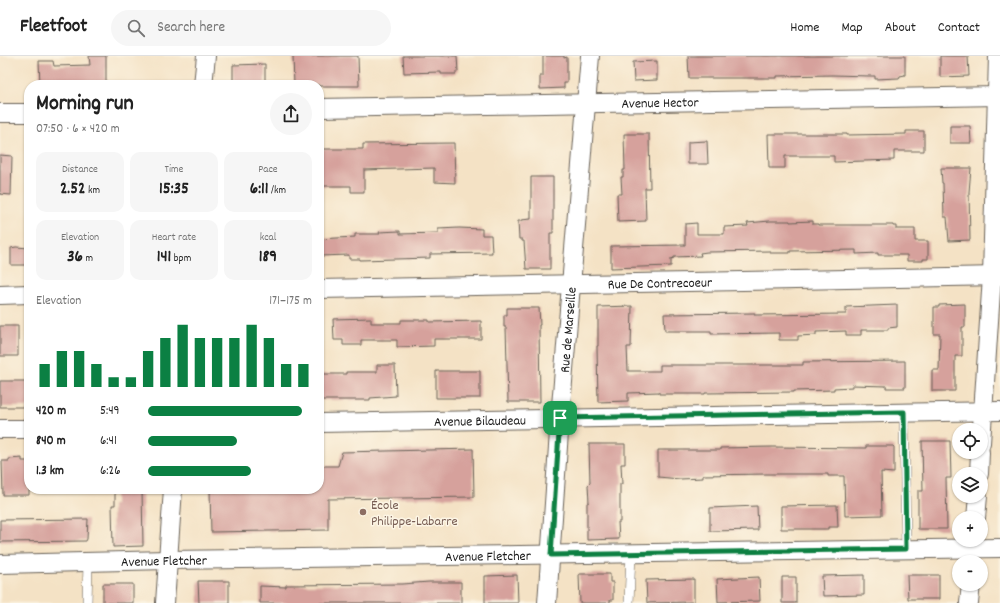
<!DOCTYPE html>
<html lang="en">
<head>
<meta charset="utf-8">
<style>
	:root { --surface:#fff; --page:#f6f6f6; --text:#222; --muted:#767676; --line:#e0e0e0; --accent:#0b8043 }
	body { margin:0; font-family:Dekko,sans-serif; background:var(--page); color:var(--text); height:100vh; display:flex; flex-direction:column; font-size:15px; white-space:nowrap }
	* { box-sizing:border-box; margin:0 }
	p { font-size:13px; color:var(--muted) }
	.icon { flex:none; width:22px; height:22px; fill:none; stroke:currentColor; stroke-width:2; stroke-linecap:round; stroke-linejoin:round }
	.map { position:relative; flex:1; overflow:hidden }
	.panel { position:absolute; left:24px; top:24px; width:300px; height:414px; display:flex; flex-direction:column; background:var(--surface); border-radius:16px; box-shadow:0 1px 3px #0004 }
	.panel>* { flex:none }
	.buttons { position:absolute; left:952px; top:367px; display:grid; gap:8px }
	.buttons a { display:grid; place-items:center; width:36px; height:36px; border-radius:50%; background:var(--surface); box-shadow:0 1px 3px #0004; font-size:20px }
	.pin { position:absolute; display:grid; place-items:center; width:34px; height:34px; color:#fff; margin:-17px; border-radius:8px; box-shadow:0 2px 6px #0006 }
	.round { display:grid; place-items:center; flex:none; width:42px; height:42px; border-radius:21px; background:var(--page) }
	.summary { display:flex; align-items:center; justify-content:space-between; height:68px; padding:0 12px }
	h1 { font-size:22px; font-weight:700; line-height:30px }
	.figures { display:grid; grid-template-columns:repeat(3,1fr); gap:6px; height:68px; padding:4px 12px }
	.figures div { display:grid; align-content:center; border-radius:10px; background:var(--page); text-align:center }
	.figures b { font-size:17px; font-weight:700 }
	.figures small { font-size:11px; font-weight:400 }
	.figures p { font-size:11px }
	.chart { height:112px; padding:8px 12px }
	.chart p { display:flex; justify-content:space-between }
	.chart svg { width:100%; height:72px; margin-top:4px; stroke:var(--accent); stroke-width:6 }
	ul { padding:0 12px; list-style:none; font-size:13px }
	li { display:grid; grid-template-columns:64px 48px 1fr; align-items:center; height:30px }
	li i { height:10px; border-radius:5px; background:var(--accent) }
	header { display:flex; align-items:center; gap:24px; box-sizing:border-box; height:56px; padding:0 20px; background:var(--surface); border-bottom:1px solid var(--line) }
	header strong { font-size:19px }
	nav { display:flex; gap:22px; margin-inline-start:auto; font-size:14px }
	.search { width:280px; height:36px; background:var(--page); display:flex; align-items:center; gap:10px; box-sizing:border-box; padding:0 14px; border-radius:22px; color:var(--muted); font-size:15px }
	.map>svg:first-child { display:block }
	.building { fill:#d6a19c }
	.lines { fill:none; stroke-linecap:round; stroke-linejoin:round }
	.lane-casing { stroke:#686157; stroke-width:10 }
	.street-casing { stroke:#686157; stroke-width:20 }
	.lane { stroke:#fff; stroke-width:9 }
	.street { stroke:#fff; stroke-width:18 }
	.route-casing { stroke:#fff; stroke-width:8 }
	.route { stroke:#0b8043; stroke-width:5 }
	.education-dot { fill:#8d6e63; stroke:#fcf5e5; stroke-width:1.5 }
	.labels { text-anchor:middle; stroke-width:3; stroke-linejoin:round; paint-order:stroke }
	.street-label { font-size:14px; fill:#1c1c1c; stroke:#fcf5e5 }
	.education-label { font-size:14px; fill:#785e54; stroke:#fcf5e5; text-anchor:start }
</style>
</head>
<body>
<header>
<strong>Fleetfoot</strong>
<div class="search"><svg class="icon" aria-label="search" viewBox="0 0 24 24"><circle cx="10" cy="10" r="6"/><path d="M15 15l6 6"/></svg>Search here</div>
<nav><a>Home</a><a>Map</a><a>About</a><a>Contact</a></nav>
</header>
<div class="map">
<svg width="1000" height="547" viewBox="0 0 1000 547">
	<rect width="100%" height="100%" fill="#fcf5e5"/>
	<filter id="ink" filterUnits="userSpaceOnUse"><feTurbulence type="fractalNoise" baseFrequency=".025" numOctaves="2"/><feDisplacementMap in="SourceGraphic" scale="8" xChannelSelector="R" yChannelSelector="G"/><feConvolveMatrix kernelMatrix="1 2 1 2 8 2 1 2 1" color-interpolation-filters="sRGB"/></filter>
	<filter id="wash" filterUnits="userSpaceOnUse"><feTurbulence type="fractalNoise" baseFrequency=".012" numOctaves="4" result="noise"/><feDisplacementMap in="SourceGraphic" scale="16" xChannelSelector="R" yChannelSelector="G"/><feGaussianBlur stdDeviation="0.9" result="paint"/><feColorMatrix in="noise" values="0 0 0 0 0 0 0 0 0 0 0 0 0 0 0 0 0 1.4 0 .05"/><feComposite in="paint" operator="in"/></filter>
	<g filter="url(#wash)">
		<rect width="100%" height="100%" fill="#f4e2c5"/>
		<g id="blocks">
			<path class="building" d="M89,0H106V28H88V29H40L39,5H53L54,10L90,9Z
				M293,0H358L359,30H319V29H294Z
				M403,0H457L458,16L456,15V18H441V16L404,17Z
				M543,0H564V2L567,1V27H564V32L540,33V20H543Z
				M688,0H905V19L900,20L899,22L875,23V20H869L833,19L777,20V22H689Z
				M940,0H968L969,20L940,21Z
				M657,5V24L634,25L633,6Z
				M265,8V29H233V9Z
				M950,70H970L971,87H950Z
				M906,75H924V95H894V104L834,106V100H785V112H769L768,78H847V79L906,78Z
				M624,78H649L650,132H645L646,165L618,166L617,138H622L621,121H623V114H625Z
				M707,85L708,108H688V86Z
				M454,87L455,127L434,126V112L364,114V136H351V130H319V93H363V88Z
				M0,99L12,100L11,139L0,138Z
				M941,112H971L969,136L970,184L949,185L947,161H944L943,127H942Z
				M531,121H553V177H550V213H526L524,185H522V183H519L518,165H521V164L531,163Z
				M770,165H790V166L813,165V168H818V169H893V170H896V173H915V185H928V203H923V205H907V199H878V197L856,198V194L790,195V197H770V195L707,196L700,197L701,200L674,201V202L671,203V210L611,212V190L685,189V168L697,167V178H724V171L748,170L747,167Z
				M459,172L482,173V179H491L492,197L430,198V202L360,204V203H349V199L319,200V183L355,181V178H380L379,176L400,175V178L438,177V173Z
				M16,191L29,192V209H11V192Z
				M965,248V271H962V300H955V335H932V314H939L940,278H934V251H939V249Z
				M897,249V271L888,272V274H861V279H846V275L816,276V279L798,280V284H779V277L711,278V275H665L664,258L755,257V259L846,258V251Z
				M632,250L631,291H627L628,315H660V309H803V306L905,305V332H886V330L852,329V331L834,332V334L794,335V336L705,337V338H659V336L628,337V345L598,346L597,290H598V251Z
				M507,252H539L540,269H539L540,346H508L506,271H504V259H507Z
				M371,262V267H401V264H429V266L481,265V283H434V290L397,291V284H361V289H343V284H334L333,263Z
				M0,270H18V300H0Z
				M377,309H395L396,340L370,342V344H319V318H346V316H377Z
				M436,315H480V342H436Z
				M0,325H29V351H0Z
				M922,385H950L951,422H946L947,473H918V435H923Z
				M589,388H625V408H621L622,428H620V466H618L619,483L587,484V447L589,446L588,429L590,427Z
				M866,390H893L894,391V417L881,416L882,459L845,460L844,420H828V418H766L703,419V422L680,423L658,421V394H720V392L773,391L866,392Z
				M473,393L474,441L328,443V474L211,476L210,433H319V410H338L342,396Z
				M22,402V405H29V439H3L2,405H9V403Z
				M115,433H142L143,490L113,491L112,449H115Z
				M837,449L838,471H828V473H781V450Z
				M757,450L758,474L710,475V452Z
				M88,463L87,483L86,485L0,486V464Z
				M579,518H610V526H613V544H610V547H580Z
				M517,519L518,547H485V520Z
				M864,519V539L823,540L822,520Z
				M907,519H939V543H908Z
				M759,521L760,545L718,546L717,523Z
				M782,521H796V547H782Z
				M694,523V546L647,547L646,524Z
				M198,525H229V547H199Z
				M429,526H461V547H260V530L286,531V529L402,528Z
				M103,528H133V547H103Z"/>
		</g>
	</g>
	<g filter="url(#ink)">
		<use href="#blocks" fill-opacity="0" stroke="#686157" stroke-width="1"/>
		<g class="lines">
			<g class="lane-casing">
				<path id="lane" d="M904,356L906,493
					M87,547L88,506
					M629,547L631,497"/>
			</g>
			<g class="street-casing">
				<g id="street">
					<path d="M203,29L206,0"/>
					<path id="s1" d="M319,52L1000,40"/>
					<path d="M0,57H29"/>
					<path id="s2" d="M319,233L1000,220"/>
					<path d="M0,239L29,238"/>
					<path id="s3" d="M319,367L1000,355"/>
					<path d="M0,373H29"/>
					<path d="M981,387L992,220L998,0"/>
					<path d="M979,418L980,396"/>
					<path d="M976,462L978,440"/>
					<path id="s4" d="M0,508L168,504L1000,492"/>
					<path d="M165,547L173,433"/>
					<path id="s5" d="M547,547L560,362L590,0"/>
					<path d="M969,547L971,528"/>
				</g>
			</g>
			<use href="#lane" class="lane"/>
			<use href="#street" class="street"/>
		</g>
	</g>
	<g class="lines" filter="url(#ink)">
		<g class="route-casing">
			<path id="route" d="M904,356L906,493L551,499L560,362Z"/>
		</g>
		<use href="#route" class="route"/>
	</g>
	<circle class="education-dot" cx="363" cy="456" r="4"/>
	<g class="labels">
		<g class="street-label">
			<text dy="5" stroke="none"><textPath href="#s1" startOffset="341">Avenue Hector</textPath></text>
			<text dy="5" stroke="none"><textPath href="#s2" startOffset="341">Rue De Contrecoeur</textPath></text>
			<text dy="5" stroke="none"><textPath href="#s5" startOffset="274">Rue de Marseille</textPath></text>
			<text dy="5" stroke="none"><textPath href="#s3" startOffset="161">Avenue Bilaudeau</textPath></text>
			<text dy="5" stroke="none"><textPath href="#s4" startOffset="488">Avenue Fletcher</textPath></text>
			<text dy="5" stroke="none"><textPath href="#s4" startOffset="164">Avenue Fletcher</textPath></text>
		</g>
		<g class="education-label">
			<text x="371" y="453">École<tspan x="371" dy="16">Philippe-Labarre</tspan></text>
		</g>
	</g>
</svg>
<div class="buttons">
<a><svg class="icon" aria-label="locate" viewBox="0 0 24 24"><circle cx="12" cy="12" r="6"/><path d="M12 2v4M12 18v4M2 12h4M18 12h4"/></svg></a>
<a><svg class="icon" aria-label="layers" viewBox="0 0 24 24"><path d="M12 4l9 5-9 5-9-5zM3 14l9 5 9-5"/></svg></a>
<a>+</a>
<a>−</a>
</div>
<div class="pin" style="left:560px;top:362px;background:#1e9e55"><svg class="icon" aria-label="arrive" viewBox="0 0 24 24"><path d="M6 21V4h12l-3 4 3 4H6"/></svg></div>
<section class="panel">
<div class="summary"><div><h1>Morning run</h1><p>07:50 · 6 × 420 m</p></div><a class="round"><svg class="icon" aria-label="share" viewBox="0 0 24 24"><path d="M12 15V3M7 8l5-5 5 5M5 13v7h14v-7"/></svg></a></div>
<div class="figures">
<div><p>Distance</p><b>2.52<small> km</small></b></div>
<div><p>Time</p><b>15:35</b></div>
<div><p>Pace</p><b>6:11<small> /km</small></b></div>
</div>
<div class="figures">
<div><p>Elevation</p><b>36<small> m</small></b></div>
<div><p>Heart rate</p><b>141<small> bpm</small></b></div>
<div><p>kcal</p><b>189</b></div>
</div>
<div class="chart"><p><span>Elevation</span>171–175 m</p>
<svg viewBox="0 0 160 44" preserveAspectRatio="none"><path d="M5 44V30M15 44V22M25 44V22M35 44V30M45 44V38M55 44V38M65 44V22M75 44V14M85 44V6M95 44V14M105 44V14M115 44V14M125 44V6M135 44V14M145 44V30M155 44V30"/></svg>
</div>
<ul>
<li><b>420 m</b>5:49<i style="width:94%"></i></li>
<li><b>840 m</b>6:41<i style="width:54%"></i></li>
<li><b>1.3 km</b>6:26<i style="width:63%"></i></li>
</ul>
</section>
</div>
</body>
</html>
